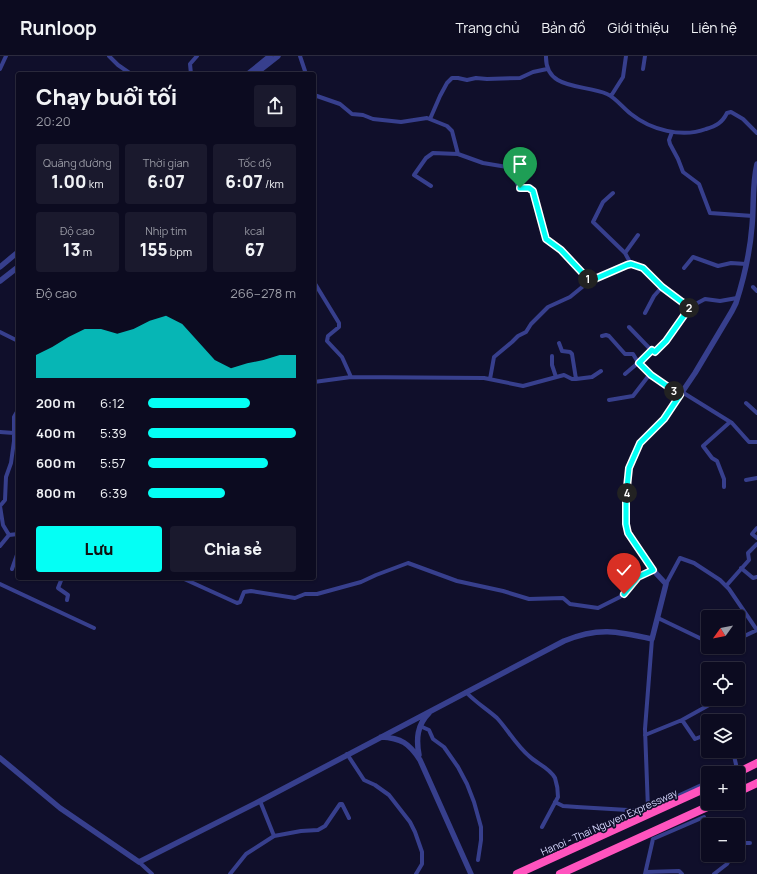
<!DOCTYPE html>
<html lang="vi">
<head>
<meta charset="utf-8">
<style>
	:root { --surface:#0c0b20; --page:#1a192d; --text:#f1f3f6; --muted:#9a9ba5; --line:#2c2b3e; --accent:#04fff5 }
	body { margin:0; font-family:Manrope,sans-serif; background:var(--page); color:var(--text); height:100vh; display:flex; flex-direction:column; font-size:15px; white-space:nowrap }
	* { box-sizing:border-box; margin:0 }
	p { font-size:13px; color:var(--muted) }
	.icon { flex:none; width:22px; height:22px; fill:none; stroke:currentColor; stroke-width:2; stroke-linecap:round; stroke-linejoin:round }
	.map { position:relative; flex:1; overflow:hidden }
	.side { position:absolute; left:16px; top:16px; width:300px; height:508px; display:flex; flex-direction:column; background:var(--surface); border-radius:4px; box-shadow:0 1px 3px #0004,0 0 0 1px var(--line) }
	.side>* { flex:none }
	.needle { width:26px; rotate:237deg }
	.controls { position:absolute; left:701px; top:554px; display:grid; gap:8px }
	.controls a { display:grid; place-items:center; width:44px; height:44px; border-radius:4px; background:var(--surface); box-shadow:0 1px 3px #0004,0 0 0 1px var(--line); font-size:20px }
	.pin { position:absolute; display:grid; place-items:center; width:34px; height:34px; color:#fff; margin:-41px -17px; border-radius:50% 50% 50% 0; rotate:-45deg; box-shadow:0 0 4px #0007 }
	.pin .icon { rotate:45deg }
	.km { position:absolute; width:20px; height:20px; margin:-10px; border-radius:50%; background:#222; color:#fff; font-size:11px; line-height:20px; text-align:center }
	.round { display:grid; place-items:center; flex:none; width:42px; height:42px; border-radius:4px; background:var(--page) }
	.head { display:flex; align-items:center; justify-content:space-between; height:68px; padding:0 20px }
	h1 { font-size:22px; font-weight:800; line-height:30px }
	.metrics { display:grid; grid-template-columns:repeat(3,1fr); gap:6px; height:68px; padding:4px 20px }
	.metrics div { display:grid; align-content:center; border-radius:4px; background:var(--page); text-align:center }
	.metrics b { font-size:17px; font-weight:800 }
	.metrics small { font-size:11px; font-weight:400 }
	.metrics p { font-size:11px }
	.chart { height:112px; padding:8px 20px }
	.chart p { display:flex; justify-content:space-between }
	.chart svg { width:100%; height:72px; margin-top:4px; fill:var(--accent); opacity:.7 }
	.button { display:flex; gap:8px; margin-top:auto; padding:8px 20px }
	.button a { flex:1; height:46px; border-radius:4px; background:var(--accent); color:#111; font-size:16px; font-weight:800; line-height:46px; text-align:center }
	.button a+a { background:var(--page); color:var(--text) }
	ul { padding:0 20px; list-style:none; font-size:13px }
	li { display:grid; grid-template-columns:64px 48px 1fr; align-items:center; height:30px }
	li i { height:10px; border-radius:5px; background:var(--accent) }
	header { display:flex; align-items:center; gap:24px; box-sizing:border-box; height:56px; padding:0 20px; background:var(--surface); border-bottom:1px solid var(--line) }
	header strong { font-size:19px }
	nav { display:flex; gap:22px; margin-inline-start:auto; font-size:14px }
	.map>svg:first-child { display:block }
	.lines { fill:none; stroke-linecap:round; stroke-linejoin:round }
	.minor { stroke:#373f8d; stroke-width:4 }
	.tertiary { stroke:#373f8d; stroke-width:5.5 }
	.motorway { stroke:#ff53be; stroke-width:8 }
	.route-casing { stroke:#fff; stroke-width:8 }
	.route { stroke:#04fff5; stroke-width:5 }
	.labels { text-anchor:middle; stroke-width:3.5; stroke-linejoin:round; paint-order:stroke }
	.street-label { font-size:10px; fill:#d8d9ff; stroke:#100f2b }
</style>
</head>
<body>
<header>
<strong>Runloop</strong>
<nav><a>Trang chủ</a><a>Bản đồ</a><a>Giới thiệu</a><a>Liên hệ</a></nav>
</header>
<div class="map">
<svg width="757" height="818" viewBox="0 0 757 818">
	<rect width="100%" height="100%" fill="#100f2b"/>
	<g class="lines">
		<path class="minor" d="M109,0L118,9L131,18
			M300,0L306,18
			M546,0C545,35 585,28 607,38C616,42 623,52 631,58C651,74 682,82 706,73C716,70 722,67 727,57L731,56L743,63L757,77
			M0,13L6,0
			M643,13L645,0
			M191,18L190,8L197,0
			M314,39L340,48L352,58L363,59L373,63L401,66L427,62L447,70L452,75L458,98
			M611,40L623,21L626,0
			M430,63L440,40L447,27L452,22H458L467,24L476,22L487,23L520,22L533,16L547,13
			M672,76L669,84L670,88L678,103L683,116L699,128L710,157L753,160
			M431,130L414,119L426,102L433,97L458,98L483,107L513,112L517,116C516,122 515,127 520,132H529L533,135L546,183L561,194L590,225
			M613,137L603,146L593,166L625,197L631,208
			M625,197L638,179
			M684,212L693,201L718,210L731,207L746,208
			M314,226L339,267V271L328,280L327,285L342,301L351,321
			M753,231L757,235
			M645,257L654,240L662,231
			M0,276L18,285
			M602,280L606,279L609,280L625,298H633L639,308L651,319L680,339
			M559,287L562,295L570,296L572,298L576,323
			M652,294L655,296L666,285L690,251L705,243L720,245L737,242
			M552,300V309L556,321
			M625,318L652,295L629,271
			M490,323L494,301L512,286L518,280L526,276L531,268L548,251L570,241L592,223L627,209L631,208L643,212L662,231L682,246L690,251
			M314,326L351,321L484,322L523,330L564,319L572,323H576L592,321L601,315
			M682,336L732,367L749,386H757
			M609,344L633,340L650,318
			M746,347L757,357
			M0,376L14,377
			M746,424L757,422
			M724,431V423L717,405L712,402L703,390L730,366
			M757,472L752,478L757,482
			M9,479L3,469L0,450L5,444L6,421L11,407L14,385V361L18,354
			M0,490L9,479L18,478
			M741,512L753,522L757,521
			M12,513L18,496
			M62,522L58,532L68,539L67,544
			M182,522L237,547L240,546L244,536L251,535L295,542L305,538H317L361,526L376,519L408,507L457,525L503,535L529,543L563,542L570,548L598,552L620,541L638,521L653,514
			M0,528L94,572
			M666,528L680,502L694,507L720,524L729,533L757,574
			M726,530L749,504L748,497L757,488
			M658,562L708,586
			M738,583L757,574
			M720,591H721
			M466,636C475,646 487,653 497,662C508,674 516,689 529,700C537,708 549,711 555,722C557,728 558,735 558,741L542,771
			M682,664L709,649L715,643
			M420,670L429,674L433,683L444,691L458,711L467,728L474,746L481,771V784L478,804
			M738,674L742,671
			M645,679L682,664L695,683L700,681L708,684
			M733,695L737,713
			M347,698L364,724L375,729L389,739L410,766L415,776L422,796V808L416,818
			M729,717L738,713
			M260,745L274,780
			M555,746L563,750L577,751L645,755L708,726
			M648,753L645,673L652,583
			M738,789L741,787H750
			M139,806L152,818
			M646,816L679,815L682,818
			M230,818L246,798L274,780L301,775L318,774L325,770L340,748H342L349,762
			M645,818L653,783L704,761
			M714,818L727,808L732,799"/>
		<path class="tertiary" d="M248,18L270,0
			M255,18L278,0
			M0,211L18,196
			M0,225L18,211
			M381,681C401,682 409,687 420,704L471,818
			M419,699C416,683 417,669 429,657
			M0,702L60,752L139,806L260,745L564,585C598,571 617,575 652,583L666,528L653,514L627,477L626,468V441L629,412L640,387L664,363L695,317L732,255L736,247C744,222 750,196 752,170C754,150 752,129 757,108"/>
		<path class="motorway" d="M737,717L757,707
			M738,736L757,727
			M517,818L708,731
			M560,818L716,747"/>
	</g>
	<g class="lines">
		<g class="route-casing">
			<path id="route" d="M520,132H529L533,135L546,183L561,194L590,225L627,209L631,208L643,212L662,231L682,246L690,251L666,285L655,296L652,294L639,307L651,319L680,339L664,363L640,387L629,412L626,441V468L628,477L653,514L638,521L624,538"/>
		</g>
		<use href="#route" class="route"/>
	</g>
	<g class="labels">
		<g class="street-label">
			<text transform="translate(609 766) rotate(-24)" y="4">Hanoi - Thai Nguyen Expressway</text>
		</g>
	</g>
</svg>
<div class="controls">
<a><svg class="needle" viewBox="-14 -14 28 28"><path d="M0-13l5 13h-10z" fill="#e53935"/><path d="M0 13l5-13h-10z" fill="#9a9ba5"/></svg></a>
<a><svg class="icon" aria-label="locate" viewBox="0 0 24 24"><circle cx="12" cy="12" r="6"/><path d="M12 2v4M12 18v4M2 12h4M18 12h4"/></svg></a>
<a><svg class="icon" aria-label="layers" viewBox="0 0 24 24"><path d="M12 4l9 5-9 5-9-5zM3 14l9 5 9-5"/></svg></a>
<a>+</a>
<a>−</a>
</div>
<div class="pin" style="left:520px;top:132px;background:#1e9e55"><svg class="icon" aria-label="arrive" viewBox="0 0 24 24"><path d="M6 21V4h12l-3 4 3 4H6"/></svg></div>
<div class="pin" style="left:624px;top:538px;background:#d93025"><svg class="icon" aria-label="check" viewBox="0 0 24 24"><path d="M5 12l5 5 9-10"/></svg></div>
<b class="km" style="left:588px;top:223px">1</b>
<b class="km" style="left:689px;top:252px">2</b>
<b class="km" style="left:674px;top:335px">3</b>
<b class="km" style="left:627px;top:437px">4</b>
<section class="side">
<div class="head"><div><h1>Chạy buổi tối</h1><p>20:20</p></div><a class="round"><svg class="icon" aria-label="share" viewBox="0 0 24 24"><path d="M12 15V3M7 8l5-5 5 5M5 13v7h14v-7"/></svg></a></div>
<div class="metrics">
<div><p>Quãng đường</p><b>1.00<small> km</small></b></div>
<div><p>Thời gian</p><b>6:07</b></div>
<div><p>Tốc độ</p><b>6:07<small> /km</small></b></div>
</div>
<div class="metrics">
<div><p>Độ cao</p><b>13<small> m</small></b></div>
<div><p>Nhịp tim</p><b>155<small> bpm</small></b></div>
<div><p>kcal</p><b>67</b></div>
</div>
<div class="chart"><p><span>Độ cao</span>266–278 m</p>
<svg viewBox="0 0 160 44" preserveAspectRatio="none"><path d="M0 44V30L10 25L20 19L30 14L40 14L50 17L60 14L70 9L80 6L90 11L100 22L110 33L120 38L130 35L140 33L150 30L160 30V44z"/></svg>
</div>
<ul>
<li><b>200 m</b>6:12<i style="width:69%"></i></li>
<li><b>400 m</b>5:39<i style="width:100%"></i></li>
<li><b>600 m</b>5:57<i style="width:81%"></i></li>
<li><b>800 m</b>6:39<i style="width:52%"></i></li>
</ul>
<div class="button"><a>Lưu</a><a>Chia sẻ</a></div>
</section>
</div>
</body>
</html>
